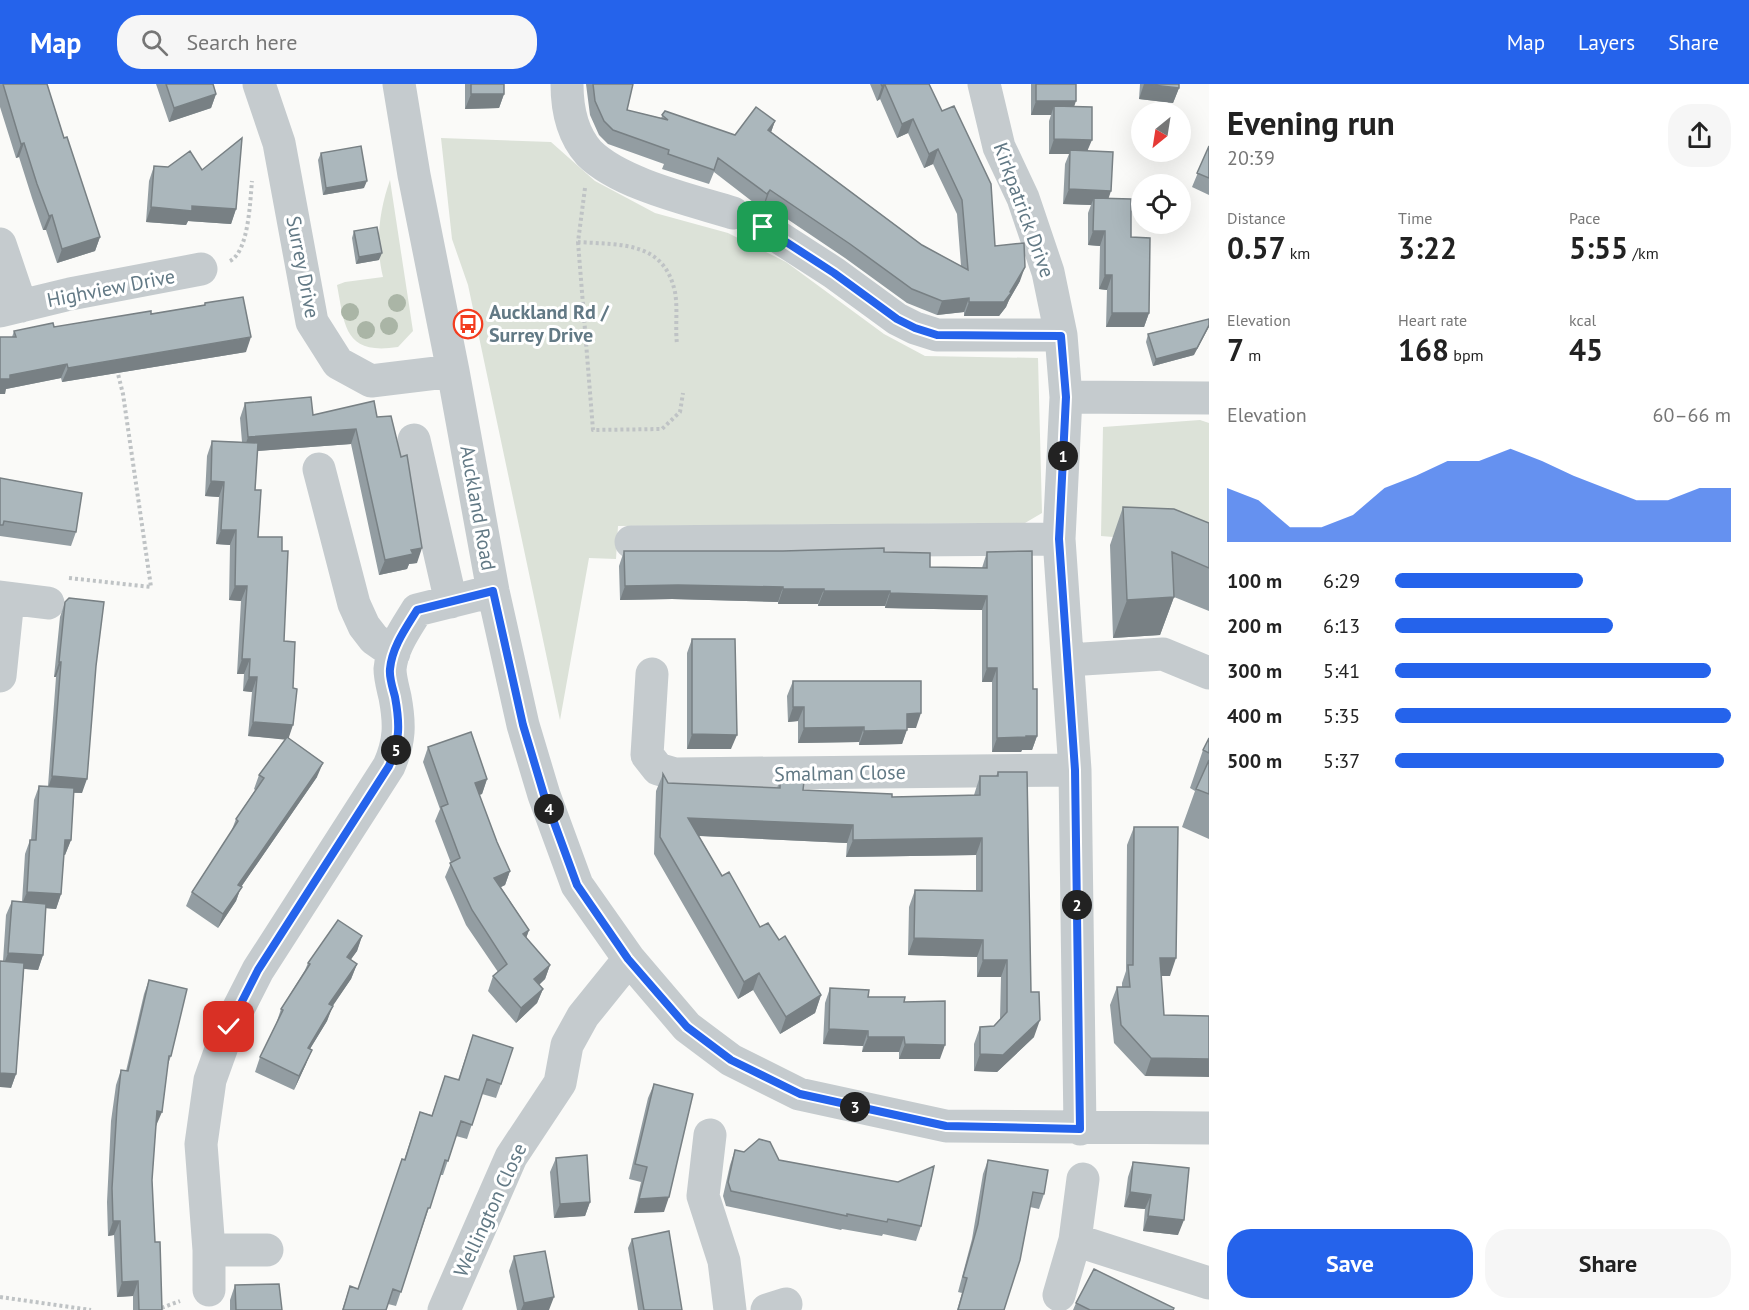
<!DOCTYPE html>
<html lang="en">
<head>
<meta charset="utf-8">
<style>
	:root { --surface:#fff; --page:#f6f6f6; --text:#222; --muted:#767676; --accent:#2563eb }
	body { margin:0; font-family:"PT Sans",sans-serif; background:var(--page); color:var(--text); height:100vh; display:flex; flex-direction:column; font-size:22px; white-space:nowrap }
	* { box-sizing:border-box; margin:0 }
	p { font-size:20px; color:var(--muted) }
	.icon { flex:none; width:33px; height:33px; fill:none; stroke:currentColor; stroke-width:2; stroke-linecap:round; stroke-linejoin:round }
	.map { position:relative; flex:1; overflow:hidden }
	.sheet { display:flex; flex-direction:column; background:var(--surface); width:540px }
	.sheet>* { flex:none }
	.needle { width:39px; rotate:210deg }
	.fabs { position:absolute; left:1131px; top:18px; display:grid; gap:12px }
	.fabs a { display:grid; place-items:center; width:60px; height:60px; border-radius:50%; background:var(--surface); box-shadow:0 6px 24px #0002; font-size:30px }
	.pin { position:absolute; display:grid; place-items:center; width:51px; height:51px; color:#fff; margin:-26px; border-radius:12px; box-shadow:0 3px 9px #0006 }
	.km { position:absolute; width:30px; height:30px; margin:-15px; border-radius:50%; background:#222; color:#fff; font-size:16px; line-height:30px; text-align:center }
	.round { display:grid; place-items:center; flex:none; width:63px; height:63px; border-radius:24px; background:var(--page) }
	.head { display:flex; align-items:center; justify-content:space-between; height:102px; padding:0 18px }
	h1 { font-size:33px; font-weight:700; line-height:45px }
	.metrics { display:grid; grid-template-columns:repeat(3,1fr); gap:9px; height:102px; padding:6px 18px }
	.metrics div { display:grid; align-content:center }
	.metrics b { font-size:30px; font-weight:700 }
	.metrics small { font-size:16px; font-weight:400 }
	.metrics p { font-size:16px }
	.chart { height:168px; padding:12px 18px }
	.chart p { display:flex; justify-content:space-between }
	.chart svg { width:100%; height:108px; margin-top:6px; fill:var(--accent); opacity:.7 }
	.primary-button { display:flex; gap:12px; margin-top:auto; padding:12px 18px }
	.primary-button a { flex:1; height:69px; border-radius:24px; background:var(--accent); color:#fff; font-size:24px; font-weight:700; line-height:69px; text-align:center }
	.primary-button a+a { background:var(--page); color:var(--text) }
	ul { padding:0 18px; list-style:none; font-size:20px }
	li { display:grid; grid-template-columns:96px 72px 1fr; align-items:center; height:45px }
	li i { height:15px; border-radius:8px; background:var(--accent) }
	header { display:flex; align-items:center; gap:36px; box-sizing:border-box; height:84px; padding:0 30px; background:var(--accent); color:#fff }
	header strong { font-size:28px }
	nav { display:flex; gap:33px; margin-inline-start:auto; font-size:21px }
	.search { width:420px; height:54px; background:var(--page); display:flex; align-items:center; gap:15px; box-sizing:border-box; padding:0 21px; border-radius:24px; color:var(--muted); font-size:22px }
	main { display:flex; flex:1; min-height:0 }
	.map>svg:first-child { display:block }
	.green { fill:#dce2d8 }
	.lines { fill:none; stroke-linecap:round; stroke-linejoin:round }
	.path { stroke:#bfc3c5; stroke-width:4; stroke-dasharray:3 3; stroke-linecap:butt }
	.minor { stroke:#c5cbce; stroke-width:33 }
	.tree { fill:#aab5a6 }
	.wall { fill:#939da2 }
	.shaded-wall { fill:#788084 }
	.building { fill:#abb7bc; stroke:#788084; stroke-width:1.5 }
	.route-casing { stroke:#fff; stroke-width:12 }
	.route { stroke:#2563eb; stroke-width:8 }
	.labels { text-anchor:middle; stroke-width:6; stroke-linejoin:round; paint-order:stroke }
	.street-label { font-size:20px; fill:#627985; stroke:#fff }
	.poi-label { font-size:20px; font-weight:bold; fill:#627985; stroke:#fff; text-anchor:start }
</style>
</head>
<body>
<header>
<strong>Map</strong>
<div class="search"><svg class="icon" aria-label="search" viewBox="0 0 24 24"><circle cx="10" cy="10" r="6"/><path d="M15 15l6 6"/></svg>Search here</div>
<nav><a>Map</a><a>Layers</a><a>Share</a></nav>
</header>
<main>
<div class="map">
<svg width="1209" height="1226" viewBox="0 0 1209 1226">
	<rect width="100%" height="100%" fill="#fafaf8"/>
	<path class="green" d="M441,54L551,58L595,97L655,129L728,149L786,178L884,250L925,272L1038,274L1042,429L1025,439L618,442L616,475L589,474L560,636L468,201L452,155Z
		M390,96L413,247L398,263C345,271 345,244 337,201L345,198L383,193C375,161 379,127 390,96Z
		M1200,336L1209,339V469L1185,459L1101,452L1103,343Z"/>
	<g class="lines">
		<path class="path" d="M585,104L578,158C621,161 664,157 675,208C678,225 675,243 677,260
			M578,158L593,346L662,345L680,328L683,309
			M230,177C249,167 250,117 252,97
			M69,494L151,503L123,310L117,286
			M0,1213L91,1226
			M156,1226L180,1217"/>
		<path class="minor" d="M259,0L279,59L312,238L338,279L371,297L453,287
			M399,0L414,91L453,287L493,507L523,641L544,711L577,801L629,875L687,943L731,976L799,1010L946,1042L1209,1044
			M567,0C567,24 572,50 589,69C620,100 691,116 733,129
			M984,0L999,63L1023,114L1048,188L1061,251L1066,313L1059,455L1075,686L1080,1045
			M763,143L834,189L897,235L915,244L937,251H1061
			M0,160L21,222
			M0,227L70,210L201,185
			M1066,313L1209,314
			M414,356L451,518
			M319,385L354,520L364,542L374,555L394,569
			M631,458L1059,455
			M0,513L48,519
			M1068,576L1163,570L1209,589
			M652,590L647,671L658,685L675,690L1075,686
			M0,592L8,515
			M710,1051L703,1112L724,1177L730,1226
			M1075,1156L1209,1199
			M209,1166H267
			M209,1206V1166L201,1060L210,996L229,943L258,886L389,682C400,657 400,640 395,613C393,604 390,594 390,585C392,563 406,544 417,526L493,507
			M1059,1211L1075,1156L1083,1095
			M444,1226L511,1073L560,999L567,961L583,932L629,875
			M767,1226L786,1220"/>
	</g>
	<g class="tree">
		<circle cx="397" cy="219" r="9"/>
		<circle cx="350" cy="228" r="9"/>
		<circle cx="389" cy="242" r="9"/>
		<circle cx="366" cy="246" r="9"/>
	</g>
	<path class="wall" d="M0,0H47L64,54L100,153L95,167L57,179L46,146H43L32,114L19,73L16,74L0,23Z
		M156,0H213L216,10L211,24L169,38Z
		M465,0H504V10L499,24L465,25Z
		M586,0H633L627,26L661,34L665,27L735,51L775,37L771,48L922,161L961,182L957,130L933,80L924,84L908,49L897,54L880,15L877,17L870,0H929L995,162L1020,197L1009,216L1006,223L999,232H964V228L937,231L907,219L845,174L765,120L762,125L714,88L709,100L662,85L664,80L608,60L599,51L590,31Z
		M1031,0H1076L1074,23L1088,67L1108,114L1131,153L1149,229L1144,243H1106L1107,206L1099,205L1100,162L1088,161V129L1091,121L1063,120L1065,80L1069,70H1049V37L1051,31H1031Z
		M1140,0H1179V4L1173,19L1139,15Z
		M1209,62V111L1192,103Z
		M321,69L364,104L323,111L318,76Z
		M154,82L236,125L231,140L188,137L186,141L146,138L149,97Z
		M354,147L379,176L356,180L352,154Z
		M205,219L246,268L62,298L61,294L6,305L5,310L12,253L14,247L54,243L151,230L204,221Z
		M1148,250L1194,271L1153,282L1146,258Z
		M245,319L313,331L377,333L417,479L409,480L407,485L379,491L351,360L257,367L255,406L258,453L282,467L284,557L289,654L317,693L241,803L236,817L218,844L186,822L192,808L231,748L236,735L255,706L254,705L259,691L285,655L248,652L252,608L243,607L244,590H237L241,517L229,516L230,461L216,460L219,413L205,412L207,372L212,357L242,358L240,334Z
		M0,394L76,448L71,462L0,452Z
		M1123,423L1209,439V527L1174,513L1160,551L1113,554L1110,461Z
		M624,467L884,468L930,483L982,484L987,468L1033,605L1037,652L1032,666H1022L1021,668H992V598H982V526L885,524V522H818V520H778V518L672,515L620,516L619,482Z
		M65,518L96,582L82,709H74L71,756L65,771L64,770L61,810L56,825L46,824L43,871L38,886L24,885L16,990L11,1004L3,877L6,831L12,817L22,818L25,770L30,756H31L34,716L39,702H48L56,593H54L60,533Z
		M692,555L731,665H687V569Z
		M793,597L916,644H907L902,660L859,661V658L798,659V637L788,638L787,612Z
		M1209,654V755L1182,743L1195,707L1190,704L1203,666Z
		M428,663L487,695L482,710L479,711L497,758L510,787L505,801L501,803L529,846L526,854L550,881L545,895L539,901L543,905L537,919L516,939L488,907L493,892L498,888L466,841L445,793L451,779L435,737L440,725L423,678Z
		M998,688L1031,908L1034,953L997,988L974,987V960L980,943L994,942L1000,935L1001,893H977V873L908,871L909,823L915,806H976V771L846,773L847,759L699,752L722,792L760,843L779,856L821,911L815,929L780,950L753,906L738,915L654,770L656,707L663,690L668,699L777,704L780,696L803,706L892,713L974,711L980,692H996Z
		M1134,743L1170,892H1161L1164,931L1209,932L1145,992L1114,959L1110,921L1117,903H1122V899L1126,887L1127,761Z
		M362,852L357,867L350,876L357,880L351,895L332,922L327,937L310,965L306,980L294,1006L255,988L260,973L276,940L281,925L305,886L308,879Z
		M149,896L171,972L167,983L156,1042L152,1096L155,1158L162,1226H133V1212L117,1213L114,1151L108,1152L107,1118L111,1037L116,1001L121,986L126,987L144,910Z
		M830,904L868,913L904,918L940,975H899V968H862L863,962L823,960L825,919Z
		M473,951L501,1000L496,1014L482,1010L467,1055L456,1052L443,1091H440L396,1222L388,1220L386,1226H342L350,1202L358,1205L404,1076L420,1028L432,1031L445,992L458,996Z
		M654,1000L664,1128L634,1129L641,1098L629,1095L648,1014Z
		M735,1066L779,1076L921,1142L916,1157L883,1150L882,1152L842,1145L841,1146L726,1122L723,1112L730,1081Z
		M556,1074L590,1118L585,1132L554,1134L550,1088Z
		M988,1076L1044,1110L1039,1125L1030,1123L1004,1226H957L962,1209L958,1208L972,1155L983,1090Z
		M1133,1078L1178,1151L1143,1147L1145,1125L1124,1123L1128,1093Z
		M632,1155L682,1226H638L628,1164Z
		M514,1172L549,1226H517L509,1187Z
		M235,1201L282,1226H230V1216Z
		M1076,1219L1173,1226H1073Z"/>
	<path class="shaded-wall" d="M1144,0L1179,4L1173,19L1139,15Z
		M885,1L880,15L877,17L882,2Z
		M216,10L211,24L169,38L174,24Z
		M471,10H504L499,24L465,25Z
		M1036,17H1076L1071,32L1054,22L1051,31H1031Z
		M913,35L908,49L897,54L902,40Z
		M775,37L770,51L768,46Z
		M1054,55L1092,56L1086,70L1070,66L1069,70H1049Z
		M24,59L19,73L16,74L21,60Z
		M938,65L933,80L924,84L929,70Z
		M367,97L364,104L323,111L326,104Z
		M1069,105L1111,107L1106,122L1094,114L1091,121L1063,120Z
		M770,106L765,120L762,125L767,110Z
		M192,122L236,125L231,140L188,137L186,141L146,138L151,123Z
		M52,131L46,146H43L49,132Z
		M1093,147H1105L1100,162L1088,161Z
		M100,153L95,167L57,179L62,165Z
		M382,169L379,176L356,180L359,173Z
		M1025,183L1020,197L1009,216L1006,223L999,232H964L969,218L1010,208Z
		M1105,191H1112L1107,206L1099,205Z
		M969,214L964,228L937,231L942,217Z
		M1112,229H1149L1144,243H1106Z
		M1209,241V243L1194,271L1153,282L1156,275Z
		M251,253L246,268L62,298L68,284Z
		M67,280L61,294L6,305L5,310H0V295L10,291Z
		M356,345L351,360L243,368L248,353Z
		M211,397L224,398L219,413L205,412Z
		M221,446H236L230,461L216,460Z
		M422,464L417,479L409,480L407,485L379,491L385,476L411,466Z
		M678,501L783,503L778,518L672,515L620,516L625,502Z
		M235,502H247L241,517L229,516Z
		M783,505H824L818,520H778Z
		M824,507H890L885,522H818Z
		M890,509L987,512L982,526L885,524Z
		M1174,513L1160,551L1113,554L1127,516Z
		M242,575H250L244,590H237Z
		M59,578H61L56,593H54Z
		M987,584H997L992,598H982Z
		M249,593H257L252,608L243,607Z
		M793,623H804L798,637L788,638Z
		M921,629L916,644H901L907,630Z
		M253,638L293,641L288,656L248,652Z
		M864,643L859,658L798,659L804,644Z
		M907,646L902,660L859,661L864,647Z
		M692,650L737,651L731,665H687Z
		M1026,652H1037L1032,666H1022L1021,668H992L997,654Z
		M323,679L317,693L241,803L236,817L218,844L223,830L238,801Z
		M52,692L87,695L82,709L47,707Z
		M487,695L482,710L470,714L475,699Z
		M688,734L853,741L847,759L682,751Z
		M982,754L976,771L846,773L853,756Z
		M65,756H71L65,771L60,770Z
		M510,787L505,801L489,809L494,794Z
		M27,808L61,810L56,825L21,822Z
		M529,846L524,860L523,850Z
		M362,852L357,867L342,888L347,873Z
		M914,854L983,856L977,873L908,871Z
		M8,869L43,871L38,886L3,883Z
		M1160,874H1176L1170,892H1153Z
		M983,876H1007L1001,893H977Z
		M357,880L351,895L324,935L329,920Z
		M550,881L545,895L529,910L534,895Z
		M759,889L753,906L738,915L744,898Z
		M543,905L537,919L516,939L521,924Z
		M821,911L815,929L780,950L786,933Z
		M333,922L327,937L302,978L308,964Z
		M1040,936L1034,953L997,988L974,987L980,970Z
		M829,945L868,947L863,962L823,960Z
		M868,953H904L899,968H862Z
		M905,960L945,961L940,975H899Z
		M312,966L306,980L294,1006L299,992Z
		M1151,974L1209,975V993L1145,992Z
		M0,989L16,990L11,1004L0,1003Z
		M157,1027L162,1028L156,1042Z
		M1130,1108L1151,1111L1145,1125L1124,1123Z
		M669,1113L664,1128L634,1129L639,1115Z
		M590,1118L585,1132L554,1134L560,1120Z
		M1148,1132L1184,1136L1178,1151L1143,1147Z
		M113,1137H120L114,1151L108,1152Z
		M138,1197L133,1212L117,1213L122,1198Z
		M554,1213L549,1226H521L524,1219Z"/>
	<path class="building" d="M3,0H47L64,54L67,53L100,153L62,165L52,131L49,132L37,100L24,59L21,60Z
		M166,0H213L216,10L174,24Z
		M471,0H504V10H471Z
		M593,0H633L627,26L668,36L662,31L665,27L735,51L756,23L775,37L768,46L922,161L968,186L962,116L938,65L929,70L913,35L902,40L885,1L882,2L881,0H929L942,27L954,22L991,100L995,162L1024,159L1025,183L1010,208L1011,209L1004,218H969V214L942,217L912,205L850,160L770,106L767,110L718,74L714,86L668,70L669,66L613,46L604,37L595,17Z
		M1036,0H1076V17H1036Z
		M1144,0H1179V4Z
		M1054,22L1092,23V56L1054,55Z
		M242,54L236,125L192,122V127L151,123L154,82L168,83L190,67L202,86Z
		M361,62L367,97L326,104L321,69Z
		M1209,62V94L1197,89Z
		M1070,66L1113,68L1111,107L1069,105Z
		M1094,114L1131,115V153L1150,154L1149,229H1112V191H1105V147H1093Z
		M377,143L382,169L359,173L354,147Z
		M243,213L251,253L68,284L67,280L10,291V295H0V253H16L14,247L53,239L54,243L151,227V230L205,221V219Z
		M1209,235V241L1197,264L1156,275L1148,250Z
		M311,313L313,331L374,317L377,333L391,332L401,373L407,371L422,464L411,466L413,470L385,476L356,345L248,353L245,319Z
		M212,357L258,359L255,406H261L258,453H282V467H288L284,557L295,558L293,604L297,605L293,641L253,638L257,593H249L250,575H242L247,502H235L236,446H221L224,398L211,397Z
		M0,394L82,409L76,448L4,437L3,441H0Z
		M1123,423L1174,425L1209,439V484L1172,468L1174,513L1127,516Z
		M884,464V468L930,469V483L987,484V468L1032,467L1033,605H1037V652H1026V653L997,654V584H987V512L890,509V507H824V505H783V503L678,501L625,502L624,467H783Z
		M69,514L104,518L96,582L87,695L52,692L61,578H59L65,518Z
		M692,555H735L737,651L692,650Z
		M793,597H921V629L907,630V646L864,647V643L804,644V623H793Z
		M471,648L487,695L475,699L497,758L510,787L494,794L529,846L523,850L550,881L534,895L543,905L521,924L493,892L507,880L472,826L450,779L460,774L441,723L448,720L428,663Z
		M287,653L323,679L238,801L242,803L223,830L192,808L238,737L236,735L264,694L259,691Z
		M1209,654V669L1203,666Z
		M1209,676V710L1196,705Z
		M998,688H1027L1031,908H1039L1040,936L1003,971L980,970V943L994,942L1007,928V876H983V856L914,854L915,806L982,807V754L853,756V741L688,734L722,792L729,788L760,843L768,839L779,856L785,852L821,911L786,933L759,889L744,898L660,753L663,690L668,699L780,704V696L804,697L803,706L892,710V713L980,711V692H998Z
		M39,702L74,704L71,756H65L61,810L27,808L30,756H36Z
		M1134,743H1178L1176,874H1160L1164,931L1209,932V975L1151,974L1121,941L1117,903H1130L1128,881H1133Z
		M12,817L46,820L43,871L8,869Z
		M338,836L362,852L347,873L357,880L329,920L333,922L308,964L312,966L299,992L260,973L283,926L281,925L310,880L308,879Z
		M0,877L24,879L16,990L0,989Z
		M149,896L187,905L171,972H169L162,1028L157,1027L152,1096L155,1158H160L162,1226H139L138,1197L122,1198L120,1137H113L112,1104L117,1023L121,986L128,987Z
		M830,904L869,906L868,913H905L904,918L945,917V961L905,960L904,953H868V947L829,945Z
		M473,951L513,964L501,1000L487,995L472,1041L461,1037L448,1077L445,1076L430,1124H428L401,1208L393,1205L386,1226H343L350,1202L358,1205L402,1075L405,1076L420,1028L432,1032L445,992L459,996Z
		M654,1000L693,1010L669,1113L639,1115L647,1083L635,1080Z
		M759,1055L770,1058L779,1076L898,1098L934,1082L921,1142L888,1135L887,1138L847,1130V1132L731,1107L728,1098L735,1066L744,1068Z
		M587,1071L590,1118L560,1120L556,1074Z
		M988,1076L1048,1086L1044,1110L1033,1108L1020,1176L1004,1226H958L967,1194L963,1193L978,1140Z
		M1133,1078L1189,1084L1184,1136L1148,1132L1151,1111L1130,1108Z
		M669,1147L682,1226H644L632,1155Z
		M545,1167L554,1213L524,1219L514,1172Z
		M1094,1185L1174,1224L1173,1226H1090L1076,1219Z
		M279,1200L282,1226H236L235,1201Z"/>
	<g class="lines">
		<g class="route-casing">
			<path id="route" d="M229,943L258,886L389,682C400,657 400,640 395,613C393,605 389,594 390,585C392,563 406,544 417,526L493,507L523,641L544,711L577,801L628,875L687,943L731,976L800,1010L946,1042L1080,1045L1075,686L1059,455L1066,313L1061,252L937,251L915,244L897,235L834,189L763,143"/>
		</g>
		<use href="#route" class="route"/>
	</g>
	<defs>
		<g id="bus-ring" transform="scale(1.5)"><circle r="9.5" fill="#fff" stroke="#f33c1f" stroke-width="1.5"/><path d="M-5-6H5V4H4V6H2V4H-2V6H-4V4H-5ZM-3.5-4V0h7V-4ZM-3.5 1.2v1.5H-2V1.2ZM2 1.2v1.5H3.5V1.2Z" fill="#f33c1f"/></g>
	</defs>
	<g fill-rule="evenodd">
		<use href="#bus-ring" x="468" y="240"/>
	</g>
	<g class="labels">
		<g class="street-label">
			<text transform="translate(1024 126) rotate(70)" y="7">Kirkpatrick Drive</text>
			<text transform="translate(303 183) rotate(79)" y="7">Surrey Drive</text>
			<text transform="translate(111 204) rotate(-11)" y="7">Highview Drive</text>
			<text transform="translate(478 424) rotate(80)" y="7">Auckland Road</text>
			<text transform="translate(840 689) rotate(-1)" y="7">Smalman Close</text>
			<text transform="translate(490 1126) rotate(-65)" y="7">Wellington Close</text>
		</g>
		<g class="poi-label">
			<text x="489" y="235">Auckland Rd /<tspan x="489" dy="23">Surrey Drive</tspan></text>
		</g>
	</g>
</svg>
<div class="fabs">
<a><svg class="needle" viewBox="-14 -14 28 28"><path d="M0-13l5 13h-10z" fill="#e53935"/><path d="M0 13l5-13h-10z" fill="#767676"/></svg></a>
<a><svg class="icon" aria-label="locate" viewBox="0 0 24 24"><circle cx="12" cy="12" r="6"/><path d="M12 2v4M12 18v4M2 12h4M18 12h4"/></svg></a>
</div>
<div class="pin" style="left:763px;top:143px;background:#1e9e55"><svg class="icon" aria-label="arrive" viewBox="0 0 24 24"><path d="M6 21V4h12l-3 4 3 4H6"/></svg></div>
<div class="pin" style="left:229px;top:943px;background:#d93025"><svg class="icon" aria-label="check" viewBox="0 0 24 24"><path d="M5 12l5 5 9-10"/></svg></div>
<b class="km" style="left:1063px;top:372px">1</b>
<b class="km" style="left:1077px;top:821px">2</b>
<b class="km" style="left:855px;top:1023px">3</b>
<b class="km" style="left:549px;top:725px">4</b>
<b class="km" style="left:396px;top:666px">5</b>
</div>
<section class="sheet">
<div class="head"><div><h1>Evening run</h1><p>20:39</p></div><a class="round"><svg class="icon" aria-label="share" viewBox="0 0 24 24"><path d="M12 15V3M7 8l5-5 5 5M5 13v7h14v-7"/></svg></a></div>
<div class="metrics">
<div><p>Distance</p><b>0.57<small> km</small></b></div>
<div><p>Time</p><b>3:22</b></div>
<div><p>Pace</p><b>5:55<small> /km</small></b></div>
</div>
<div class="metrics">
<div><p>Elevation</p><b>7<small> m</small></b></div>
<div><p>Heart rate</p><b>168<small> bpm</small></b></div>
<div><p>kcal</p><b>45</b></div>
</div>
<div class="chart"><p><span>Elevation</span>60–66 m</p>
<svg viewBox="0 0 160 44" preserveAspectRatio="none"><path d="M0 44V22L10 27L20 38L30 38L40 33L50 22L60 17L70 11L80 11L90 6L100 11L110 17L120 22L130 27L140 27L150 22L160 22V44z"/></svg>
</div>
<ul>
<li><b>100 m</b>6:29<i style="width:56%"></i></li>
<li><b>200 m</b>6:13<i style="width:65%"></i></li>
<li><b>300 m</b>5:41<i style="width:94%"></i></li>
<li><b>400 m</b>5:35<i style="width:100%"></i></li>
<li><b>500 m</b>5:37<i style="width:98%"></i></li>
</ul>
<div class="primary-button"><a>Save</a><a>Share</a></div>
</section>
</main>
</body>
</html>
